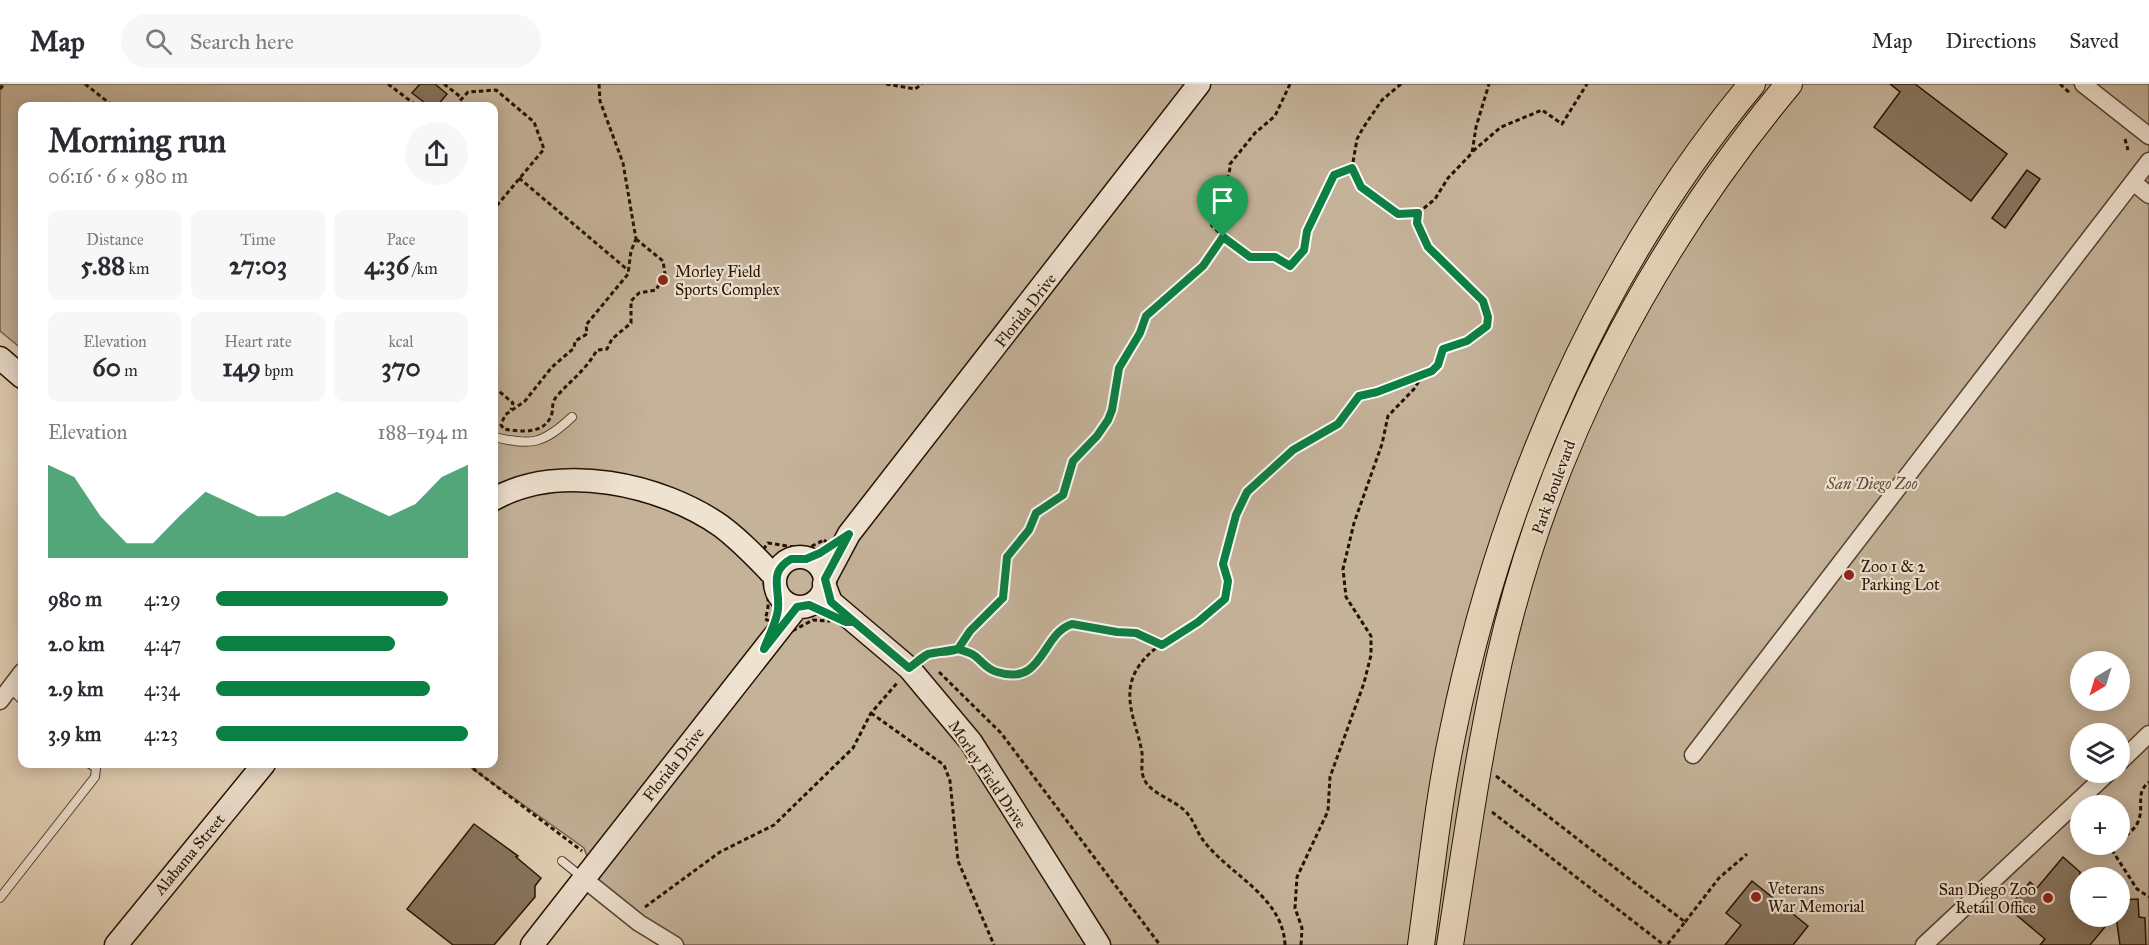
<!DOCTYPE html>
<html lang="en">
<head>
<meta charset="utf-8">
<style>
	:root { --surface:#fff; --page:#f7f7f7; --text:#2b2b33; --muted:#7c7c81; --line:#e1e1e2; --accent:#0b8043 }
	body { margin:0; font-family:"IM FELL Great Primer",serif; background:var(--page); color:var(--text); height:100vh; display:flex; flex-direction:column; font-size:22px; white-space:nowrap }
	* { box-sizing:border-box; margin:0 }
	p { font-size:20px; color:var(--muted) }
	.icon { flex:none; width:33px; height:33px; fill:none; stroke:currentColor; stroke-width:2; stroke-linecap:round; stroke-linejoin:round }
	.map { position:relative; flex:1; overflow:hidden }
	.panel { position:absolute; left:18px; top:18px; width:480px; height:666px; display:flex; flex-direction:column; background:var(--surface); border-radius:12px; box-shadow:0 3px 15px #0003 }
	.panel>* { flex:none }
	.needle { width:39px; rotate:218deg }
	.buttons { position:absolute; left:2070px; top:567px; display:grid; gap:12px }
	.buttons a { display:grid; place-items:center; width:60px; height:60px; border-radius:50%; background:var(--surface); box-shadow:0 3px 15px #0003; font-size:30px }
	.pin { position:absolute; display:grid; place-items:center; width:51px; height:51px; color:#fff; margin:-62px -26px; border-radius:50% 50% 50% 0; rotate:-45deg; box-shadow:0 0 6px #0007 }
	.pin .icon { rotate:45deg }
	.round { display:grid; place-items:center; flex:none; width:63px; height:63px; border-radius:32px; background:var(--page) }
	.overview { display:flex; align-items:center; justify-content:space-between; height:102px; padding:0 30px }
	h1 { font-size:33px; font-weight:800; line-height:45px }
	.figures { display:grid; grid-template-columns:repeat(3,1fr); gap:9px; height:102px; padding:6px 30px }
	.figures div { display:grid; align-content:center; border-radius:12px; background:var(--page); text-align:center }
	.figures b { font-size:26px; font-weight:800 }
	.figures small { font-size:16px; font-weight:400 }
	.figures p { font-size:16px }
	.chart { height:168px; padding:12px 30px }
	.chart p { display:flex; justify-content:space-between }
	.chart svg { width:100%; height:108px; margin-top:6px; fill:var(--accent); opacity:.7 }
	ul { padding:0 30px; list-style:none; font-size:20px }
	li { display:grid; grid-template-columns:96px 72px 1fr; align-items:center; height:45px }
	li i { height:15px; border-radius:8px; background:var(--accent) }
	header { display:flex; align-items:center; gap:36px; box-sizing:border-box; height:84px; padding:0 30px; background:var(--surface); border-bottom:2px solid var(--line) }
	header strong { font-size:28px }
	nav { display:flex; gap:33px; margin-inline-start:auto; font-size:21px }
	.search { width:420px; height:54px; background:var(--page); display:flex; align-items:center; gap:15px; box-sizing:border-box; padding:0 21px; border-radius:33px; color:var(--muted); font-size:22px }
	.map>svg:first-child { display:block }
	.green { fill:#c4b299; stroke:#74624d; stroke-width:1.5; fill-rule:evenodd }
	.building { fill:#887660; stroke:#241201; stroke-width:1.5 }
	.lines { fill:none; stroke-linecap:round; stroke-linejoin:round }
	.lane-casing { stroke:#54422f; stroke-width:10 }
	.street-casing { stroke:#54422f; stroke-width:19 }
	.secondary-casing { stroke:#241201; stroke-width:25 }
	.primary-casing { stroke:#241201; stroke-width:28 }
	.path { stroke:#241201; stroke-width:3; stroke-dasharray:4.5 3; stroke-linecap:butt }
	.lane { stroke:#eee2d1; stroke-width:8 }
	.street { stroke:#eee2d1; stroke-width:16 }
	.secondary { stroke:#eee2d1; stroke-width:22 }
	.primary { stroke:#e5d3b8; stroke-width:26 }
	.route-casing { stroke:#fff; stroke-width:12 }
	.route { stroke:#0b8043; stroke-width:8 }
	.poi-dot { fill:#8f2418; stroke:#eee2d1; stroke-width:2 }
	.labels { text-anchor:middle; stroke-width:4.5; stroke-linejoin:round; paint-order:stroke }
	.poi-label { font-size:16px; fill:#241201; stroke:#eee2d1; text-anchor:start }
	.street-label { font-size:16px; fill:#241201; stroke:#eee2d1 }
	.park-label { font-size:16px; font-style:italic; fill:#5c4a36; stroke:#eee2d1 }
</style>
</head>
<body>
<header>
<strong>Map</strong>
<div class="search"><svg class="icon" aria-label="search" viewBox="0 0 24 24"><circle cx="10" cy="10" r="6"/><path d="M15 15l6 6"/></svg>Search here</div>
<nav><a>Map</a><a>Directions</a><a>Saved</a></nav>
</header>
<div class="map">
<svg width="2149" height="861" viewBox="0 0 2149 861">
	<rect width="100%" height="100%" fill="#e5d3b8"/>
	<filter id="stains"><feTurbulence type="fractalNoise" baseFrequency=".00333" numOctaves="4"/><feColorMatrix values="0 0 0 0 .2 0 0 0 0 .09 0 0 0 0 .02 0 0 0 .5 -.17"/></filter>
	<radialGradient id="worn" r=".72"><stop offset=".6" stop-color="#630" stop-opacity="0"/><stop offset="1" stop-color="#630" stop-opacity=".3"/></radialGradient>
	<path class="green" d="M0,0H2149V861H678L597,799L584,764L466,680H494V22H22V265L0,247ZM2080,578H2120V616H2080ZM2080,650H2120V688H2080ZM2080,722H2120V760H2080ZM2080,794H2120V832H2080Z"/>
	<path class="building" d="M420,0H435L447,10L437,22H429L412,9Z
		M1890,0H1915L2007,70L1971,117L1874,43L1900,8Z
		M2027,86L2040,95L2005,144L1992,134Z
		M474,740L518,772L516,773L541,794L535,802V813L494,861H453L407,825Z
		M2063,773L2080,788V832H2114L2090,861H2040L2045,855L2008,824L2030,798L2037,804Z
		M1752,797L1808,842L1793,861H1725L1741,841L1726,829Z
		M2138,815L2139,833L2145,834L2146,861H2120L2116,832H2120V816Z"/>
	<g class="lines">
		<g class="lane-casing">
			<path id="lane" d="M494,353C532,362 543,360 572,333
				M10,604L22,616
				M562,777L583,794
				M0,814L95,693L96,684L90,680"/>
		</g>
		<g class="street-casing">
			<path id="street" d="M2083,0L2149,52
				M2133,98L2149,111
				M0,617L22,588
				M1693,671L2149,77
				M2120,678L2149,650
				M584,795L639,839L675,861
				M1924,861L2109,688"/>
		</g>
		<g class="secondary-casing">
			<path id="secondary" d="M0,274L22,293
				M494,415C560,378 661,400 721,442C741,457 758,475 775,493
				M775 498a25 25 0 1 1 50 0a25 25 0 1 1-50 0Z
				M825,495L849,450L1199,0
				M824,500L831,518L909,584L971,658L1099,861
				M116,861L264,680
				M532,861L797,523"/>
		</g>
		<g class="primary-casing">
			<path id="primary" d="M1421,861C1431,790 1438,717 1453,647C1501,413 1599,184 1752,0
				M1450,861C1465,766 1478,671 1499,577C1547,364 1650,167 1789,0"/>
		</g>
		<path class="path" d="M85,0L113,22
			M388,0L417,22
			M444,0L462,14
			M599,0L600,17L623,79L636,155
			M886,0L915,5L922,0
			M1290,0L1275,32L1255,49L1230,80C1231,103 1204,116 1212,142C1220,149 1244,172 1254,174C1268,177 1278,169 1290,182L1304,166L1307,147L1334,91L1352,84
			M1401,0L1382,16L1363,44L1357,55L1352,84L1361,103L1398,130H1410L1418,129L1435,115L1448,94L1472,69L1476,43L1489,0
			M2060,0L2070,9
			M0,5L4,0
			M455,22L468,8L496,6L534,38L544,65L494,125
			M2125,55L2128,66
			M1473,67L1501,43L1542,26L1562,40L1587,0
			M519,94L629,187
			M636,155L663,177L665,190L656,206L639,209L631,217V239L612,255L607,265L597,266C585,287 572,295 557,312C552,318 553,321 552,329C546,351 521,348 504,345L501,341L505,331L525,317L552,283L574,264L575,257L587,250L586,241L628,190L631,167Z
			M494,303L513,319L511,326
			M824,456L847,476C835,491 832,501 843,518L829,537L813,536L792,547L765,535C773,513 765,498 752,481L768,459L806,465Z
			M1162,561L1136,549L1117,548L1072,540C1040,550 1044,603 997,588C986,585 983,577 975,572C970,568 963,567 958,565L970,547L1003,514L1007,473L1029,446L1037,429L1063,411L1073,377L1097,352L1108,336L1112,326L1119,284L1140,249L1146,232L1203,181L1223,153
			M924,573L958,565
			M939,588L1001,649L1160,861
			M871,629L944,681L950,697L958,777L994,861
			M467,680L582,767
			M1496,692L1685,838L1667,861
			M1492,728L1664,861
			M2120,756C2127,751 2137,744 2139,735C2144,721 2135,709 2149,698
			M2113,760L2110,763L2137,805L2149,813
			M645,823L720,768L774,741L853,664L871,629L898,598
			M1685,838L1719,794L1747,770
			M1285,861C1283,812 1229,791 1203,756C1196,747 1194,735 1184,726C1173,716 1156,711 1147,700C1139,689 1143,680 1142,669C1138,642 1120,613 1137,585C1150,563 1176,551 1197,538C1208,532 1216,522 1225,515L1228,497L1223,480L1236,431L1253,401L1293,366L1338,340L1360,312L1432,287L1438,281L1443,265L1467,257L1487,242L1483,217L1463,200L1447,180L1432,170L1417,139L1418,129
			M1301,861L1302,844L1295,824L1297,793L1328,727L1330,693L1364,599L1371,571V552L1346,513L1343,485L1354,439L1382,360L1388,332L1414,305L1424,289"/>
		<use href="#lane" class="lane"/>
		<use href="#street" class="street"/>
		<use href="#secondary" class="secondary"/>
		<use href="#primary" class="primary"/>
	</g>
	<g class="lines">
		<g class="route-casing">
			<path id="route" d="M1223,153L1203,182L1146,232L1140,249L1119,284L1112,326L1108,336L1097,352L1073,377L1063,411L1036,429L1029,446L1007,473L1003,514L970,547L958,565L928,570L909,584L831,518L825,495L849,450L820,469L806,475H791C768,488 780,504 778,525C777,538 768,553 764,565L797,523L809,521L846,538H854L909,584C915,580 920,574 926,571C935,566 948,570 958,565C963,567 970,568 975,572C983,578 986,585 997,588C1044,603 1041,550 1072,540L1117,548L1136,549L1162,561L1198,538L1225,515L1228,497L1223,480L1236,431L1247,408L1293,366L1338,340L1359,312L1377,308L1432,287L1438,281L1443,265L1467,257L1487,242L1488,233L1483,217L1428,163L1417,139L1418,129L1398,130L1361,103L1352,84L1334,91L1307,147L1304,166L1290,182L1275,173H1250L1223,153"/>
		</g>
		<use href="#route" class="route"/>
	</g>
	<g class="poi-dot">
		<circle cx="663" cy="196" r="6"/>
		<circle cx="1849" cy="491" r="6"/>
		<circle cx="1756" cy="813" r="6"/>
		<circle cx="2048" cy="814" r="6"/>
	</g>
	<g class="labels">
		<g class="poi-label">
			<text x="675" y="193">Morley Field<tspan x="675" dy="18">Sports Complex</tspan></text>
			<text x="1861" y="488">Zoo 1 &amp; 2<tspan x="1861" dy="18">Parking Lot</tspan></text>
			<text x="1768" y="810">Veterans<tspan x="1768" dy="18">War Memorial</tspan></text>
			<text x="2036" y="811" text-anchor="end">San Diego Zoo<tspan x="2036" dy="18">Retail Office</tspan></text>
		</g>
		<g class="street-label">
			<text transform="translate(1025 226) rotate(-52)" y="6">Florida Drive</text>
			<text transform="translate(1553 403) rotate(-70)" y="6">Park Boulevard</text>
			<text transform="translate(673 680) rotate(-52)" y="6">Florida Drive</text>
			<text transform="translate(988 690) rotate(56)" y="6">Morley Field Drive</text>
			<text transform="translate(189 770) rotate(-50)" y="6">Alabama Street</text>
		</g>
		<g class="park-label">
			<text x="1872" y="405">San Diego Zoo</text>
		</g>
	</g>
	<rect width="100%" height="100%" filter="url(#stains)"/>
	<rect width="100%" height="100%" fill="url(#worn)"/>
</svg>
<div class="buttons">
<a><svg class="needle" viewBox="-14 -14 28 28"><path d="M0-13l5 13h-10z" fill="#e53935"/><path d="M0 13l5-13h-10z" fill="#7c7c81"/></svg></a>
<a><svg class="icon" aria-label="layers" viewBox="0 0 24 24"><path d="M12 4l9 5-9 5-9-5zM3 14l9 5 9-5"/></svg></a>
<a>+</a>
<a>−</a>
</div>
<div class="pin" style="left:1223px;top:153px;background:#1e9e55"><svg class="icon" aria-label="arrive" viewBox="0 0 24 24"><path d="M6 21V4h12l-3 4 3 4H6"/></svg></div>
<section class="panel">
<div class="overview"><div><h1>Morning run</h1><p>06:16 · 6 × 980 m</p></div><a class="round"><svg class="icon" aria-label="share" viewBox="0 0 24 24"><path d="M12 15V3M7 8l5-5 5 5M5 13v7h14v-7"/></svg></a></div>
<div class="figures">
<div><p>Distance</p><b>5.88<small> km</small></b></div>
<div><p>Time</p><b>27:03</b></div>
<div><p>Pace</p><b>4:36<small> /km</small></b></div>
</div>
<div class="figures">
<div><p>Elevation</p><b>60<small> m</small></b></div>
<div><p>Heart rate</p><b>149<small> bpm</small></b></div>
<div><p>kcal</p><b>370</b></div>
</div>
<div class="chart"><p><span>Elevation</span>188–194 m</p>
<svg viewBox="0 0 160 44" preserveAspectRatio="none"><path d="M0 44V6L10 11L20 27L30 38L40 38L50 27L60 17L70 22L80 27L90 27L100 22L110 17L120 22L130 27L140 22L150 11L160 6V44z"/></svg>
</div>
<ul>
<li><b>980 m</b>4:29<i style="width:92%"></i></li>
<li><b>2.0 km</b>4:47<i style="width:71%"></i></li>
<li><b>2.9 km</b>4:34<i style="width:85%"></i></li>
<li><b>3.9 km</b>4:23<i style="width:100%"></i></li>
</ul>
</section>
</div>
</body>
</html>
